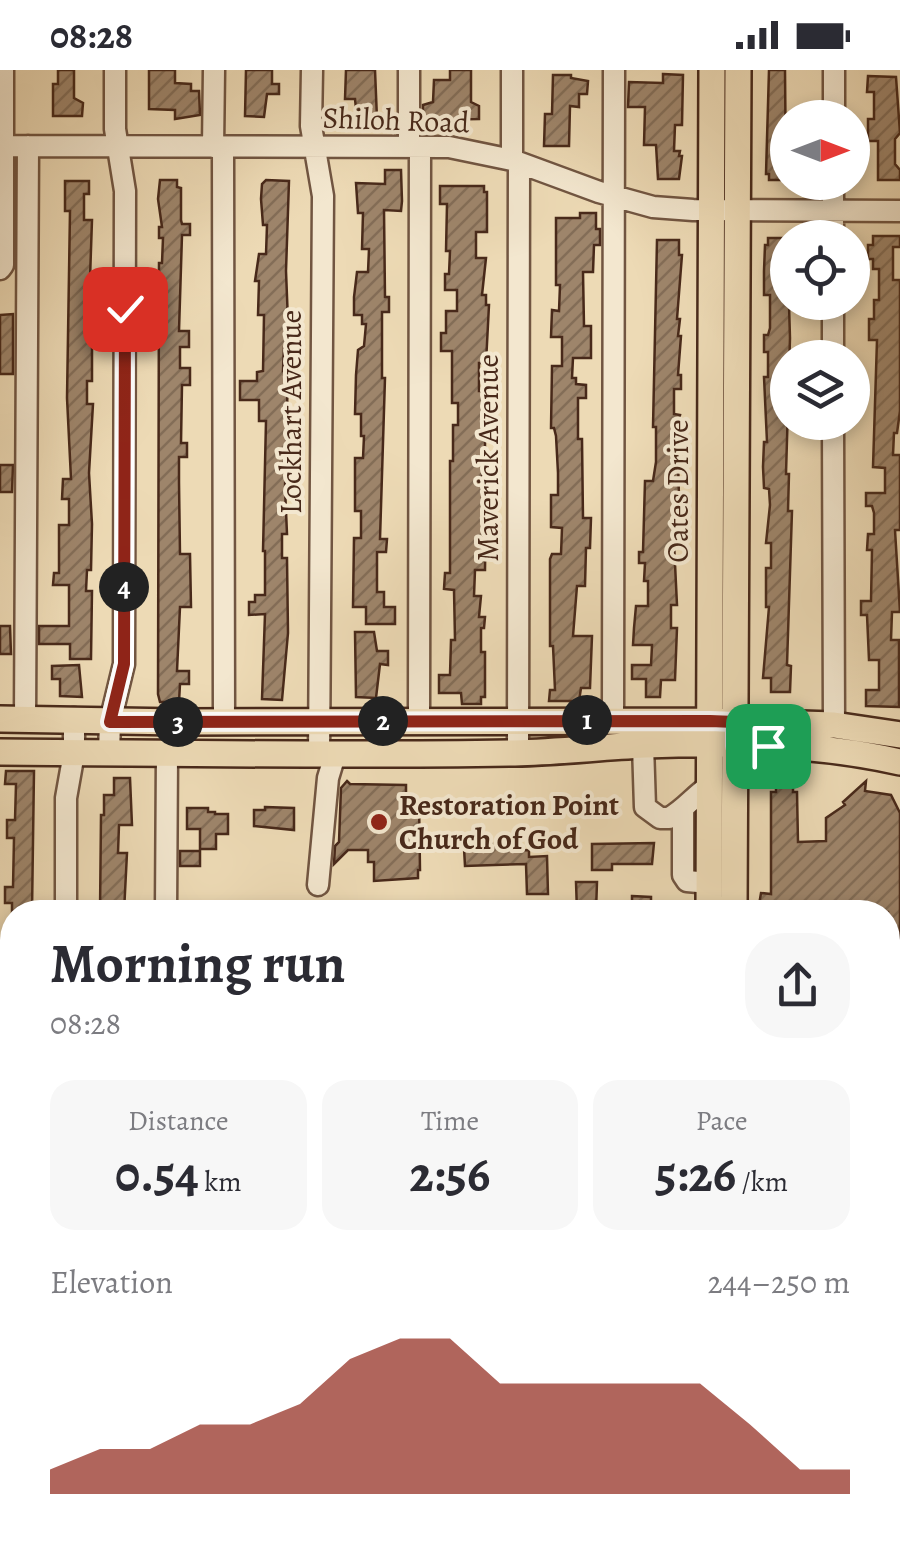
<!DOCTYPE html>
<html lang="en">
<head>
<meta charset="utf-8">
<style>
	:root { --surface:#fff; --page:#f7f7f7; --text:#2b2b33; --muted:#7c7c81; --accent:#8f2418 }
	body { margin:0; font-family:Alegreya,serif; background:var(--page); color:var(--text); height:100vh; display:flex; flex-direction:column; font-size:38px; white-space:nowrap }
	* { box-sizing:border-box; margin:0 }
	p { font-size:32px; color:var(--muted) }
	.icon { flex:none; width:55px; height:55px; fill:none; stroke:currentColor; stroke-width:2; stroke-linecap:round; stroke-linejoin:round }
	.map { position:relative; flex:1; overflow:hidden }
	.drawer { position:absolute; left:0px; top:830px; width:900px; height:642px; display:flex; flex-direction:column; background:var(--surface); border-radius:40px 40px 0 0; box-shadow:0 5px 15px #0003 }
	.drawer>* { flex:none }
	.needle { width:65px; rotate:90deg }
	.controls { position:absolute; left:770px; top:30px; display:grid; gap:20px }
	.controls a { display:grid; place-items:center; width:100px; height:100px; border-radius:50%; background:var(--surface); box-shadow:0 5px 15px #0003; font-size:50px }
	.pin { position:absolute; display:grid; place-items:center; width:85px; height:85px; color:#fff; margin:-42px; border-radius:20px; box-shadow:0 5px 15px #0006 }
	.km { position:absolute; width:50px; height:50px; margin:-25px; border-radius:50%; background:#222; color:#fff; font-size:28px; line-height:50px; text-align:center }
	.round { display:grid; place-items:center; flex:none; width:105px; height:105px; border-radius:40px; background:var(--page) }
	.headline { display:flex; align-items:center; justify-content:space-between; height:170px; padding:0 50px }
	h1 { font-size:55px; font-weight:600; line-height:75px }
	.metrics { display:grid; grid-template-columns:repeat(3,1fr); gap:15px; height:170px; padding:10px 50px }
	.metrics div { display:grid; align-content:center; border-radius:25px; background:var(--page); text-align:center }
	.metrics b { font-size:50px; font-weight:600 }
	.metrics small { font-size:28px; font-weight:400 }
	.metrics p { font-size:28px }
	.chart { height:280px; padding:20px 50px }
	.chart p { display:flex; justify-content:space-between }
	.chart svg { width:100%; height:180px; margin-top:10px; fill:var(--accent); opacity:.7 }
	.status { display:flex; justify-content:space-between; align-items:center; height:70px; padding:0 50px; background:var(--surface); direction:ltr }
	.status svg { height:28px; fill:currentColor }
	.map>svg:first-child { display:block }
	.building { fill:url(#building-hatch); stroke:#48291a; stroke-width:2.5 }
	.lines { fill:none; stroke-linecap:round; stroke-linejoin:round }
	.minor-casing { stroke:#715541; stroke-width:25 }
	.major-casing { stroke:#48291a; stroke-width:30 }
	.minor { stroke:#f3e7cf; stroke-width:20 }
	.major { stroke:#eddab5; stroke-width:25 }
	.route-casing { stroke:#fff; stroke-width:20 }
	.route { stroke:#8f2418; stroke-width:12 }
	.poi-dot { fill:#8f2418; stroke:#f3e7cf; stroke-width:4 }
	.labels { text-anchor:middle; stroke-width:8; stroke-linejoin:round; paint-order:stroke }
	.street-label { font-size:30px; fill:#48291a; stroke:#f3e7cf }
	.poi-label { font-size:30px; font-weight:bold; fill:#48291a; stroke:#f3e7cf; text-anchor:start }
</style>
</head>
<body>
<div class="status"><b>08:28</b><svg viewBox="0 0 49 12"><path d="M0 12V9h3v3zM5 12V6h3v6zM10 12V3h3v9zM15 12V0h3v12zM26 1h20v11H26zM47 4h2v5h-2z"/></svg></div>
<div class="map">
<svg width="900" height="1472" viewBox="0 0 900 1472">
	<defs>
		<pattern id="building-hatch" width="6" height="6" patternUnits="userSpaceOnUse" patternTransform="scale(2.5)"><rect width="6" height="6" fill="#9e856b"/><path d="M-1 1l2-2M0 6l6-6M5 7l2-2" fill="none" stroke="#836d57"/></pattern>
	</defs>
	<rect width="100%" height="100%" fill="#eddab5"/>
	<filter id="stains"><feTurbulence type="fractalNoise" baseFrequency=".002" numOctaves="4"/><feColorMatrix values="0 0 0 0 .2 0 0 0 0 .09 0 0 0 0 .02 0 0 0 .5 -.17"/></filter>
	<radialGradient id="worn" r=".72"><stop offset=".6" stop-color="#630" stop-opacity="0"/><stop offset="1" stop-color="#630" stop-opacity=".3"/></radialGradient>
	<path class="building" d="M58,0H74V28L83,33L82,46H53V14H58Z
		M149,0H175V13L191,14V21H199L200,45L175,49V40L149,39Z
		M246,0H272V14H279V24H267L264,47L245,46Z
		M346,0H375L377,49H357L355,29H345Z
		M450,0H471V32L479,36V49L427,50V46H423V35L433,32L434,10H450Z
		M769,0H785L786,110H769V104H766Z
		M663,4L683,5L682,55H675L674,81H680L679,86H682L679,109H658L656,75H644L645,37H628L629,12L663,13Z
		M553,5H571V8L588,11L587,24H579V37L570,36L569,76H544L545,44H552Z
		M868,6L896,7L900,63L895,69V94L900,100V110H878V71H868V49H874V22H867Z
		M385,100H401L402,131L401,141L384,140L385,227H389V242H382V308H385L380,469H387L386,482H377V522H384V537H395V554H366V537H353L354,468H361V441H355V388H363L364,366H361V344H355L356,305L358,280L364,276L366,254H362V245H354V227L357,202H368L369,179H362L363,143H358L356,113L385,114Z
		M160,110H177V117L181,118V150L182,154H190V165H182L179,261H189V277H180V298H190V315H182L181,373H187V387H179V412L180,484H190L191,537H180L177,601H189V614H180L179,632H160L158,624L159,193H162L163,168H159V157H162L158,129Z
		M266,110L289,111L286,201L289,277H284L283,301L288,300L285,418L287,464H282V488H287L288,563L282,630L262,629L265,544L249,545V532H255V525H265V481H263L266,351H259V330H240V311H257V302L263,301L264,245H258L259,211H255L259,184H266L267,155H263L261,129L262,114Z
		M65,111H89V124H84V150H92L89,238H92V311H87V334H93L89,403L92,454L91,500H87L86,521H92L91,589H70V574H39V556H69V515H53L54,503H59V455H69V429H62L63,409H71L67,328L70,141H65Z
		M440,116H484V122H487V162H476V188H486L482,225H486V235H489L486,293H479V321H485V401H482V428H486L485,500H475L474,526H481L479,547H485L484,558H481V582H485V627H481V634H462L461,623H439V605H450L451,570H455L454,520L444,519L445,503H450V391H453V355H458V333H452V281H441V263H446V241H457V220H445V204H449L450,181H446L447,134H440Z
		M580,143H596V159H600V175H594L593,202H583L584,256H591V288H573L572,308H576V314L586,315V328H578V369H582L583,448H591L590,478H586L585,516H577L573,566H592L590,618H581L579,631H549L550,620H555L553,576H550V489L552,484H561L562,458L551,457V425H558V403L556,366L554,358H551L552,296H562V267H551L552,240L559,241L560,215H556V148H580Z
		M873,166H900V177H893V210H900V341L897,363H894L893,385H900V460H895L900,542H892L891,570H899V637L866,636V620H879V590H869L867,545H861V531H871L872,480H867L868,464H874V443L872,436H866V423H885V398L873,397L877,270H869V249H874V230H879V199H873V189H868V175H873Z
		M768,168H787L790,268L786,404H789L788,441H792L787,595L791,596L790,622H771V608H763L769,537H766V498H771V473H766L770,435L769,419L764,418L763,397L764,372H767L764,307H768V282H764V265H768L770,258V225H764V201L765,175H768Z
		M657,170H679V185H682L677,249H680L678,266H681L678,305H681V319H674V344L680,345L677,357L679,427L675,459H678L677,473H674L677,535H671V558H677L675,610H661L660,627H646V609H632V595H651L652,575H633L634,558L636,536H648V511H644L645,493H639V482H643L645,411H653L656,392V357H653Z
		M13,244V304H0V245Z
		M0,395H13L12,422H0Z
		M0,556H10L11,584H0Z
		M355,562H374L377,581H388V595L380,594L376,628L356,627Z
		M79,595L82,627L60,626V609H52V596Z
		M6,701H34L32,842H12V833H5V817H13L14,768H7V750H15L16,714H5Z
		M114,708H130L132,755H119L118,783H127L124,842H100L101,745H104V725H114Z
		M347,711L350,714L406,715V731H419L420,800H418V808L374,811V792H368V780H348L334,794L335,776L339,772L341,718Z
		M866,711L865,721L891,725L900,743V884L888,879V842H772L773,837L759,835L761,823L771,824V722H776V717H793V722H797L798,772L826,771V748L845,735L843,732Z
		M265,737L294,738V760L254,756V740H265Z
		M187,738H208V742H215V744H228V764H216V779H200V759H187Z
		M478,773H492V777H500L501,781L529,780V787L547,786L548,824H527L526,794L465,796L464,778H478Z
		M654,773L652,794H612V800H592V774Z
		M180,781H200V796H180Z
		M576,812H597L596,842H577Z
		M632,826L651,827V842H632Z
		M889,1096L900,1097V1127H888Z
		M888,1216H900V1238H888Z
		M888,1312H900V1330H888Z
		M888,1403H900V1421H888Z"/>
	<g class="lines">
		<g class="minor-casing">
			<path id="minor" d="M312,0L311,56L323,126L319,686
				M834,48V0
				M0,76L449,77L512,90L599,122L653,137L693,140L900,141
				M409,76V0
				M213,77L214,0
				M223,77L224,652
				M512,90V0
				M833,168V112
				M0,199L3,195V0
				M833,232V288
				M833,352L834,655
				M25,649L28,76
				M419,650L420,77
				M613,650L614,0
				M643,675L645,737L660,748H669C685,739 694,726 709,716
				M109,683L110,652L124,594L125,121L115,59V0
				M518,683L519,93
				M683,740V805L687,811L709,813
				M318,815L328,708L335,685
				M66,842V728L74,683V648
				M166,842L167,684
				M888,900L900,905
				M888,1003H900
				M888,1075H900
				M888,1174H900
				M0,1258H12
				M888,1272H900
				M0,1302H12
				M888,1371H900
				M172,1460L178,1472
				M731,1468L900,1469"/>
		</g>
		<g class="major-casing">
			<path id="major" d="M0,649L179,652L710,651L834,655L900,665
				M0,682C172,683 343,686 515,683C558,682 601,677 644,675C729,672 817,673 900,692
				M709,842L712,0
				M734,842L738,0
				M703,1472V1460
				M731,1472L732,1460"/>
		</g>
		<use href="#minor" class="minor"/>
		<use href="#major" class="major"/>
	</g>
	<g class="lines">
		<g class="route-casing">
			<path id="route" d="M125,239L124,594L110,652L710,651L735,652V676H768"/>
		</g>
		<use href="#route" class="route"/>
	</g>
	<circle class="poi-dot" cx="379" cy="752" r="10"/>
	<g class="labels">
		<g class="street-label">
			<text transform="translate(396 50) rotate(2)" y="10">Shiloh Road</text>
			<text transform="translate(291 342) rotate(-90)" y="10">Lockhart Avenue</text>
			<text transform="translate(488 388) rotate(-90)" y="10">Maverick Avenue</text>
			<text transform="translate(678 421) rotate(-90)" y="10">Oates Drive</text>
		</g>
		<g class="poi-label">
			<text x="399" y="745">Restoration Point<tspan x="399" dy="34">Church of God</tspan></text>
		</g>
	</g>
	<rect width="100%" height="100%" filter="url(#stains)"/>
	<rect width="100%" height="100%" fill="url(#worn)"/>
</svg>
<div class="controls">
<a><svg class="needle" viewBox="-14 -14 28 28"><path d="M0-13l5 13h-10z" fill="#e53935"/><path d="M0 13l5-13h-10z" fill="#7c7c81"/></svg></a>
<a><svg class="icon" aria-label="locate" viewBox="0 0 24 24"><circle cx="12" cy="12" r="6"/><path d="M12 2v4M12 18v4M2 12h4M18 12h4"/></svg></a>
<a><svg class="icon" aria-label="layers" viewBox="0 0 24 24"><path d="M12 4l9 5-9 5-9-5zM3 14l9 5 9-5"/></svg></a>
</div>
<div class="pin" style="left:768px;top:676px;background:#1e9e55"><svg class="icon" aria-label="arrive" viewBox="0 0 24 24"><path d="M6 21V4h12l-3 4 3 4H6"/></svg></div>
<div class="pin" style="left:125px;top:239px;background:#d93025"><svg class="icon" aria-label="check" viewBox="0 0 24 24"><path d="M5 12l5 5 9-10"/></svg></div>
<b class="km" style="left:587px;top:650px">1</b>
<b class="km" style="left:383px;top:651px">2</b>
<b class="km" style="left:178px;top:652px">3</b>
<b class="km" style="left:124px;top:517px">4</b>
<section class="drawer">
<div class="headline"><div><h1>Morning run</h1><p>08:28</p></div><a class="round"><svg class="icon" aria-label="share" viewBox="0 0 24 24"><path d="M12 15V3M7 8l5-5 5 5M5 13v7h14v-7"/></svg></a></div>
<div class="metrics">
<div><p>Distance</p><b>0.54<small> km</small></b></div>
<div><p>Time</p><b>2:56</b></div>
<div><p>Pace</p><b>5:26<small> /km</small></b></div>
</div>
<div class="chart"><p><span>Elevation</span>244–250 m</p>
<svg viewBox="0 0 160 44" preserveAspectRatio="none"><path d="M0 44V38L10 33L20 33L30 27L40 27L50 22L60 11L70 6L80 6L90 17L100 17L110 17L120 17L130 17L140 27L150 38L160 38V44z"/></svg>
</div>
</section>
</div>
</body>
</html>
